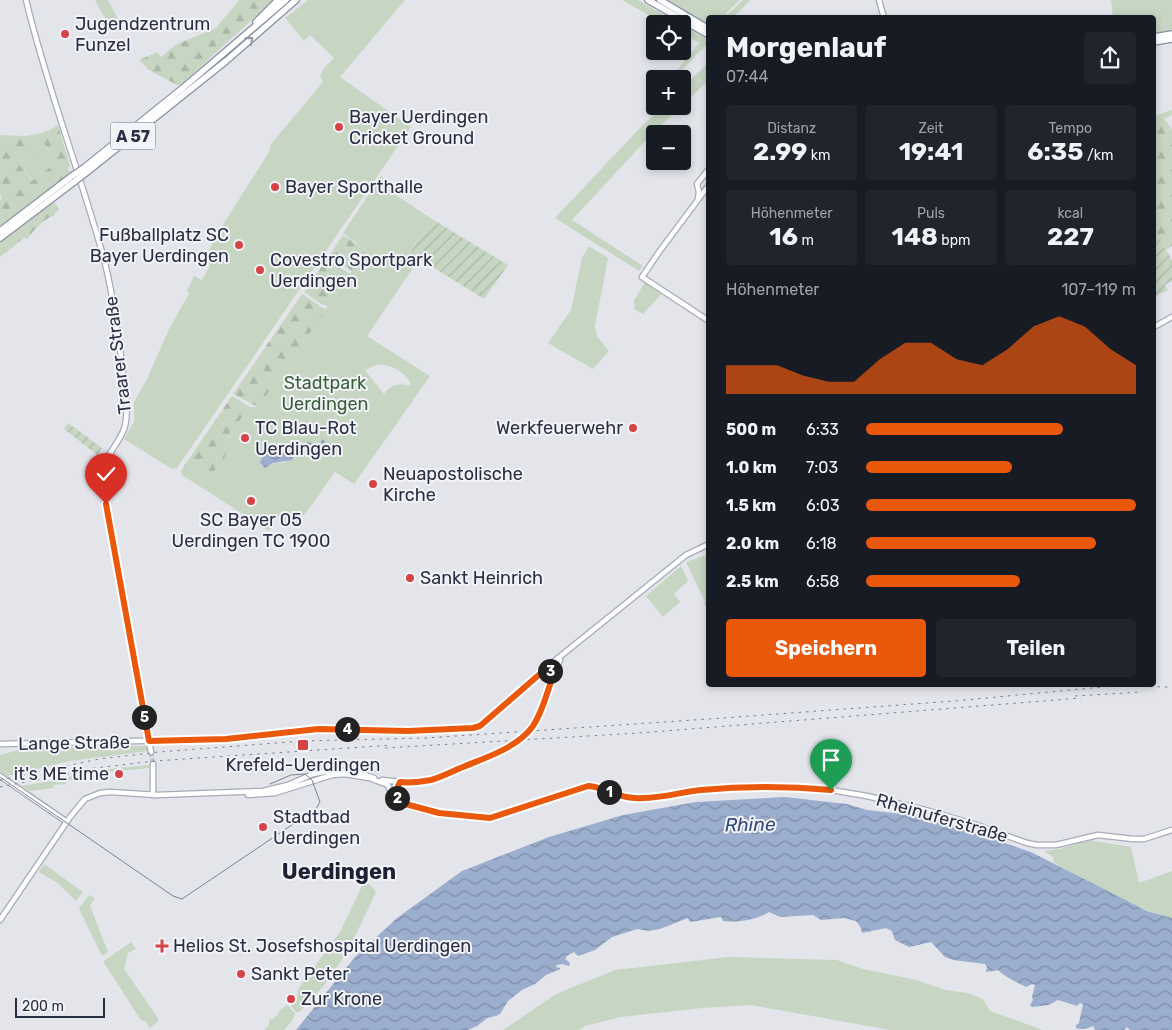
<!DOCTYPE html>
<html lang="de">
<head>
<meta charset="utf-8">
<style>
	:root { --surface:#171b24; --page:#20242c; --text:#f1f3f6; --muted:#9ea1a6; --accent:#ea580c }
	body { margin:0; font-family:Rubik,sans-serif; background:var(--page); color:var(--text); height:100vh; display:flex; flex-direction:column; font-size:19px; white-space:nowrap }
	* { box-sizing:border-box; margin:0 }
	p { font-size:16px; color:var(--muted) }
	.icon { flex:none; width:28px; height:28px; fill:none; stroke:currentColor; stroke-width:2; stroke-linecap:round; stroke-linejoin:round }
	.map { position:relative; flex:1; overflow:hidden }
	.drawer { position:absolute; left:706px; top:15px; width:450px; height:672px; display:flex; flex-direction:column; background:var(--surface); border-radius:5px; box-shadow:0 2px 8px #0003 }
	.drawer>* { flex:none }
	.tools { position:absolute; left:646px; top:15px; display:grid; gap:10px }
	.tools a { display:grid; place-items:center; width:45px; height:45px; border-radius:5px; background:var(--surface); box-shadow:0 2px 8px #0003; font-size:25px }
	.scale { position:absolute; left:15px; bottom:12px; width:90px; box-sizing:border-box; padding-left:5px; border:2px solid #293045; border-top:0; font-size:14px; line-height:18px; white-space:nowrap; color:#293045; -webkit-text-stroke:4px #f3f4f9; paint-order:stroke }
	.pin { position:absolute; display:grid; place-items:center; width:42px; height:42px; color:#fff; margin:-51px -21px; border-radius:50% 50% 50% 0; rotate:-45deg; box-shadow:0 0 5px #0007 }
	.pin .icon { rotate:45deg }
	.km { position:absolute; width:25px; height:25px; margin:-12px; border-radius:50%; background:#222; color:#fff; font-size:14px; line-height:25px; text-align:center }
	.round { display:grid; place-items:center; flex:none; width:52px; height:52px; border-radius:5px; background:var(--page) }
	.summary { display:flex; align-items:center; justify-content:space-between; height:85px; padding:0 20px }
	h1 { font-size:28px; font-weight:700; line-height:38px }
	.stats { display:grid; grid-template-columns:repeat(3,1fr); gap:8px; height:85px; padding:5px 20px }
	.stats div { display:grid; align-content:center; border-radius:5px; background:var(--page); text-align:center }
	.stats b { font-size:25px; font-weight:700 }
	.stats small { font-size:14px; font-weight:400 }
	.stats p { font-size:14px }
	.chart { height:140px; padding:10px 20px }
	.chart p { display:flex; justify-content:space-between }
	.chart svg { width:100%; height:90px; margin-top:5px; fill:var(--accent); opacity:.7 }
	.action { display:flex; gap:10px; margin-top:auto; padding:10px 20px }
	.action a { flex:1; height:58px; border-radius:5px; background:var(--accent); color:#fff; font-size:20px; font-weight:700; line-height:58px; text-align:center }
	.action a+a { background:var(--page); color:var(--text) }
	ul { padding:0 20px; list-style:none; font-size:16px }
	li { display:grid; grid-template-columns:80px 60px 1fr; align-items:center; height:38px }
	li i { height:12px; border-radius:6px; background:var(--accent) }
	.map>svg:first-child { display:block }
	.green { fill:#c6d6c3; fill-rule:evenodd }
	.forest { fill:url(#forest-firs); fill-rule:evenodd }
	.garden { fill:url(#garden-furrows) }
	.water { fill:url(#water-waves) }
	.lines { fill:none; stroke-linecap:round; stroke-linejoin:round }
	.secondary-tunnel { stroke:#bec1ca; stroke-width:4.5; stroke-dasharray:4.5 2; stroke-linecap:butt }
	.secondary-casing { stroke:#a7abb6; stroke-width:7 }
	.highway-casing { stroke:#8990a3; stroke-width:8 }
	.secondary { stroke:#fff; stroke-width:4.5 }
	.highway { stroke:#fff; stroke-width:5.5 }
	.tram { stroke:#7b8296; stroke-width:1 }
	.rail { stroke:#7b8296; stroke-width:1; stroke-dasharray:2.5 5; stroke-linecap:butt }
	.secondary-bridge-casing { stroke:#a7abb6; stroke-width:7; stroke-linecap:butt }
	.highway-bridge-casing { stroke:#8990a3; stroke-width:8; stroke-linecap:butt }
	.secondary-bridge { stroke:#fff; stroke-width:4.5 }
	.highway-bridge { stroke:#fff; stroke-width:5.5 }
	.oneway { stroke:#9498a2 }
	.route-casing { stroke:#fff; stroke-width:10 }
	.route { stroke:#ea580c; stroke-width:6 }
	.poi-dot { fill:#d54347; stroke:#f3f4f9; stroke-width:2 }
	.labels { text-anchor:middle; stroke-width:4; stroke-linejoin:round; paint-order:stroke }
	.shield { fill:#f3f4f9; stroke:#666b7b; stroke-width:1 }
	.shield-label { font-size:16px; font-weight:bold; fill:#293045 }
	.poi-label { font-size:18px; fill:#293045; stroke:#f3f4f9; text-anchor:start }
	.street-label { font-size:18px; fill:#293045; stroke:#f3f4f9 }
	.park-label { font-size:18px; fill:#396136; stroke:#f3f4f9 }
	.water-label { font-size:19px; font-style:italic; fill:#31497b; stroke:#f3f4f9 }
	.district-label { font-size:22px; font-weight:bold; fill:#1c2136; stroke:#f3f4f9 }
</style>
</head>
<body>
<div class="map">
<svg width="1172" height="1030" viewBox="0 0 1172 1030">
	<defs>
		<pattern id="forest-firs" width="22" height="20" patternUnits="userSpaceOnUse" patternTransform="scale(1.25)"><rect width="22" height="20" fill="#c6d6c3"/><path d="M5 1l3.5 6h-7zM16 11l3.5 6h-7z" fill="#aab8a9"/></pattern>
		<pattern id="garden-furrows" width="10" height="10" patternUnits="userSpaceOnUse" patternTransform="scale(1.25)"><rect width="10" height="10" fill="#c6d6c3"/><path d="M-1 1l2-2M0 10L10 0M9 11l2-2" fill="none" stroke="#aab8a9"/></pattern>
		<pattern id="water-waves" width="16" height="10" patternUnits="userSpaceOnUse" patternTransform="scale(1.25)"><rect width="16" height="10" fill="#9caecd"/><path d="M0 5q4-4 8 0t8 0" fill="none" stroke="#7f8ea8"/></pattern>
	</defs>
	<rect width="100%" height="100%" fill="#e3e5eb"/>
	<path class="green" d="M95,0H108L118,19L108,24Z
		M308,0H405L340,77L411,127L177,468L172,469L124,439L134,422V402L147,379L170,327L189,294L187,291L194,276L202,280L210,265L204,259L219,231L269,152L271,144L323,82L320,76L324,68L334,58L310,35L304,41L285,18Z
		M622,0H638L680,24H664Z
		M667,0H740L726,13L727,15L743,0H750L734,17L709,18V24Z
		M1111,0H1172V31L1154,34V18L1113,17Z
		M683,25L709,40V42L673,79H670L699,43L683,34Z
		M709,62V80L683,105V87Z
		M663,106H681L648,138L572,220L643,266L639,271L555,218L637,131Z
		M44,144L57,162L33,181L19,164Z
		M381,176L389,182L385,188L432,219L410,252L419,259L367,336L430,376L354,484L335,472L309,509L294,526L276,517L269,531L182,475L181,471L184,466L198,467L212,472L225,439L250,407H258L352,271L366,250L343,233ZM378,364C392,365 405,372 411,384L409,386C397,382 392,385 384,394L365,370ZM307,442L316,444L320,443L318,446C305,443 293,453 285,462L276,463L263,467L260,463L275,452C288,452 298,453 307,442Z
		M589,246L608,258L595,326L597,336L609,351L593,369L548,343L571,310L582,258Z
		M645,282L661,295L643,314L634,309L635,304L633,302Z
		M709,554V612L706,610L707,607L703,604L705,602L686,562Z
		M681,566L688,581L674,594L680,602L663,617L646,596Z
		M146,746L148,751L70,761L7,776L0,771V755L26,748Z
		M150,765L149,768C121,771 93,772 66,781V784L54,785V788L31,791L21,786L63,779L71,776L117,768Z
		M1088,840L1131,847L1139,883L1172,871V918C1130,907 1091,884 1053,862L1054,858L1044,851L1060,849Z
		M44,864L83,892L76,901L59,884L39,872Z
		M366,881L376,892C354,939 338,976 299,1012H296L291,1006L297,997L299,988L340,932L364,882Z
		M89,895L95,898L90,906L108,952L102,956L80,911L79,908Z
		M131,942L136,949L128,953L124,969L158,1018V1021L150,1028L146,1022L141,1020L104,963V961Z
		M729,957L837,960L863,969L916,980L945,990L968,993L983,999L990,1011L1043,1030H890L751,1005L702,1008L621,1017L585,1026L580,1030H503L556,994L615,970Z
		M287,1005L295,1013C294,1020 289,1025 284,1030H264L268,1026L270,1018L272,1020L279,1014L278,1012Z"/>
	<path class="forest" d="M239,0H274L179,86L149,70L139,60L157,52L161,57L175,45L216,28Z
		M1172,110V115L1164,119L1172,129V246L1166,250L1157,235L1154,237V116Z
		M58,125L70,166L67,169L72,172L0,226V200L2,198L0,194V135C23,136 38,138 58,125ZM44,144L57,162L32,181L19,164Z
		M54,202L59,209L55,213V215C43,219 35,229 27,239L25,237L0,257V242Z
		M343,235L366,250L352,271L329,256Z
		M327,259L350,274L328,306L321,304L304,292Z
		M302,294L326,310L258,407L233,394Z
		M232,396L250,407L225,439C230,454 223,463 212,472L198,467L184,466Z"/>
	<path class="garden" d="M432,219L508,265L484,299L410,253Z
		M1157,235L1172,260V281L1165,285L1168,290L1154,297V237Z
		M68,423L102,448L97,455L64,429Z"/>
	<path class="water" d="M322,439L324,440L325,444L322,443L318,446L310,445L294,453L292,460L273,463L265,468L260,463C265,443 289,458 302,448C304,447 305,444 307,442L317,444L321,443Z
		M785,797L847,804L867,810L928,817L1031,852L1147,911L1172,918V1030H1130L1127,1027L1124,1030H1095L1093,1026C1087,1029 1082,1030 1076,1028V1025L1079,1023L1083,1004L1080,1003L1077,1006L1058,1000L1049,1005L1032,1007L1030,1005L1033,1000L1032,997L1035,985L1032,984L1026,987C1017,982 1006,978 998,970L986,972L987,967L985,964L953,960L945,957L931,942L909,947L895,940L892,931L886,928L862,933L861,928L856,921L844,918L821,920L813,915L780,917L769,912C757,920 738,923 723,921L721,917L690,922L688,918L660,929L648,931L637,929L631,931L612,937L595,950L578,956L574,952L567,956L565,959L570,963L569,966L562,964L557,965L556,967L560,968V969L546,975L535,984L522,990L508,1001L500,1014L496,1016L487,1018L477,1026L468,1030H296L355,957L397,918L462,871L549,837L623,815L696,802Z"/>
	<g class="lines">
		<path class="secondary-tunnel" d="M151,752L153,764"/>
		<g class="secondary-casing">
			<path id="secondary" d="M26,0C47,88 80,172 104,259C116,307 121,357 127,406C126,414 127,422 124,429C117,447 101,460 102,479L132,652L151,752
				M879,0L884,18
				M709,185L659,252L642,277L709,321
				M698,199L699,192L697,184L709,169
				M1154,327L1172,317
				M547,667L686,555L709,544
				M544,704L559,662
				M0,744L226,739L317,729L408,731L473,728L480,726L541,673L560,660
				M153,764V795
				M0,776L67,822
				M372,779L388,785L393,799C409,811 480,822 499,816L587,786L596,787L627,797L646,799L699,790L736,788L791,787L831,790L867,796L929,811L974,824L1027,843L1037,845H1056L1098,835L1133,839H1144L1172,830
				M382,780C421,786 439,777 474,762
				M248,795L275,793L332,775L345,774L369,778
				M393,797L395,788L400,783
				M398,802V786
				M0,920L70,817L85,799L100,793L111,792L157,795L263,791L288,785L313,774L335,770L355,772L374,778"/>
		</g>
		<g class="highway-casing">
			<path id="highway" d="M648,0L709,35
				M660,0L709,29
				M256,22L278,0
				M1154,37L1172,34
				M1154,42L1172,39
				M85,167L184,87L286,0
				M87,172L226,61L296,0
				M0,231L72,176
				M0,238L74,182"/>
		</g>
		<use href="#secondary" class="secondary"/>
		<use href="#highway" class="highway"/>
		<path class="tram" d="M0,777L173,896L182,899L311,812L316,809L320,802L312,780L305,774L291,775L270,784"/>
		<path class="rail" d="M1075,696L1142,692
			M385,748L639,733L1081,698
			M78,770L155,761L392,745
			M0,780L99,759L159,752L302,741L426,738L723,718L954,701L1113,686L1172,687
			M0,787L83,771"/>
		<g class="secondary-bridge-casing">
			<path id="secondary-bridge" d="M474,762C509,747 527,741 544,704"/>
		</g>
		<g class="highway-bridge-casing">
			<path id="highway-bridge" d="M72,176L85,167
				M74,182L87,172"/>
		</g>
		<use href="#secondary-bridge" class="secondary-bridge"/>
		<use href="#highway-bridge" class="highway-bridge"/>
	</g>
	<defs><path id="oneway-chevron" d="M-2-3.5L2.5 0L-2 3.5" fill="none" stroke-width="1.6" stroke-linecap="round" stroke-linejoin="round" transform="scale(1.25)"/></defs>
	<use class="oneway" href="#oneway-chevron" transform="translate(250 40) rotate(-41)"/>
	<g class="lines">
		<g class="route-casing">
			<path id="route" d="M106,504L149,741L226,739L318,729L408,731L473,728L480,726L541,673L548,670L553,676C547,692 543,711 533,726C517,748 487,757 463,767C453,771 442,777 431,780C421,782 410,783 400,782L398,786L399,790L398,802L439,813L490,818L588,786C596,786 602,790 610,792C620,796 632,799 643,798C662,798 682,792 701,790C744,786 788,786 831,790"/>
		</g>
		<use href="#route" class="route"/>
	</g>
	<g class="poi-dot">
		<circle cx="65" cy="34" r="5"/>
		<circle cx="339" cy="127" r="5"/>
		<circle cx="275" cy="187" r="5"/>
		<circle cx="239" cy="245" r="5"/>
		<circle cx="260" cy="270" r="5"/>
		<circle cx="633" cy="428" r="5"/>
		<circle cx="245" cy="438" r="5"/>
		<circle cx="373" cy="484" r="5"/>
		<circle cx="251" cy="501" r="5"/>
		<circle cx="410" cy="578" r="5"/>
		<rect x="297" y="739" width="12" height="12" rx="2.5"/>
		<circle cx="119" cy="774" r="5"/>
		<circle cx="263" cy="827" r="5"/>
		<path d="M159.5 938.5h5v5h5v5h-5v5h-5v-5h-5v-5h5z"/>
		<circle cx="241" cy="974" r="5"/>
		<circle cx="291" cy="999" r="5"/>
	</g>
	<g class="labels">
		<rect class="shield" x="110.5" y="122.5" width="45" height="27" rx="4"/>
		<g class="shield-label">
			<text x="133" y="142">A 57</text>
		</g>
		<g class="poi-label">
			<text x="75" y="30">Jugendzentrum<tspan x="75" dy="21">Funzel</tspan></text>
			<text x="349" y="123">Bayer Uerdingen<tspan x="349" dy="21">Cricket Ground</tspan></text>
			<text x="285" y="193">Bayer Sporthalle</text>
			<text x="229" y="241" text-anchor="end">Fußballplatz SC<tspan x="229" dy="21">Bayer Uerdingen</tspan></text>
			<text x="270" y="266">Covestro Sportpark<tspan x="270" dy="21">Uerdingen</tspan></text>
			<text x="255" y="434">TC Blau-Rot<tspan x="255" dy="21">Uerdingen</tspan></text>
			<text x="623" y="434" text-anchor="end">Werkfeuerwehr</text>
			<text x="383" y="480">Neuapostolische<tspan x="383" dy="21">Kirche</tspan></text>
			<text x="251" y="526" text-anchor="middle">SC Bayer 05<tspan x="251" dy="21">Uerdingen TC 1900</tspan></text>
			<text x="420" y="584">Sankt Heinrich</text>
			<text x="303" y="771" text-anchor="middle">Krefeld-Uerdingen</text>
			<text x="109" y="780" text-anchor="end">it's ME time</text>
			<text x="273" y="823">Stadtbad<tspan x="273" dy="21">Uerdingen</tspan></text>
			<text x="173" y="952">Helios St. Josefshospital Uerdingen</text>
			<text x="251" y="980">Sankt Peter</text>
			<text x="301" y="1005">Zur Krone</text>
		</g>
		<g class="street-label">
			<text transform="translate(118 355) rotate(-97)" y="6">Traarer Straße</text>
			<text transform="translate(74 743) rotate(-1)" y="6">Lange Straße</text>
			<text transform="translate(942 818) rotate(16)" y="6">Rheinuferstraße</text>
		</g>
		<g class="park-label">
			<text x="325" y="389">Stadtpark<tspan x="325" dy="21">Uerdingen</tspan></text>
		</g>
		<g class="water-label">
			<text transform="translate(750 824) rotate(-1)" y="7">Rhine</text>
		</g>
		<g class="district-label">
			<text x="339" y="879">Uerdingen</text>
		</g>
	</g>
</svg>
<div class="tools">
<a><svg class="icon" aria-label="locate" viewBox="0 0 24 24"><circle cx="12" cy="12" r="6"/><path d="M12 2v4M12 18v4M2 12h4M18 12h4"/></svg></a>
<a>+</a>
<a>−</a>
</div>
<div class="scale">200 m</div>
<div class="pin" style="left:831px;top:790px;background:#1e9e55"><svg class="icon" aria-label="arrive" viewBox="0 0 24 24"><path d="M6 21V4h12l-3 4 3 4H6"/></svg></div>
<div class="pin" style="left:106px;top:504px;background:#d93025"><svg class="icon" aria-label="check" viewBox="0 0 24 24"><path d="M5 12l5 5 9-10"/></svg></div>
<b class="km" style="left:609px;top:792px">1</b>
<b class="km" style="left:397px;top:798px">2</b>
<b class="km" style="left:550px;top:671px">3</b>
<b class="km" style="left:347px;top:729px">4</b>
<b class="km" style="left:144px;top:717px">5</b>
<section class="drawer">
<div class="summary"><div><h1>Morgenlauf</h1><p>07:44</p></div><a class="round"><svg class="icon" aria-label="share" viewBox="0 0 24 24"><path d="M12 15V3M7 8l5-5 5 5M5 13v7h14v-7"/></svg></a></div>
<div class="stats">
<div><p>Distanz</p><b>2.99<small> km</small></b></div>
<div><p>Zeit</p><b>19:41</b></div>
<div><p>Tempo</p><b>6:35<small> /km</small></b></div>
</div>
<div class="stats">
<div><p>Höhenmeter</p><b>16<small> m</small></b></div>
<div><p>Puls</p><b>148<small> bpm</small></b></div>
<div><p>kcal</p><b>227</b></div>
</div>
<div class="chart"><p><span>Höhenmeter</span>107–119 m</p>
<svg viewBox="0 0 160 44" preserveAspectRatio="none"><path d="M0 44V30L10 30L20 30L30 35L40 38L50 38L60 27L70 19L80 19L90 27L100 30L110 22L120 11L130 6L140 11L150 22L160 30V44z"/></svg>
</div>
<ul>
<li><b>500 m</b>6:33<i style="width:73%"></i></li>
<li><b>1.0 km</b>7:03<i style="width:54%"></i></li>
<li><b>1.5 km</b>6:03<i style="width:100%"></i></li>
<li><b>2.0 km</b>6:18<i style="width:85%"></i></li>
<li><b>2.5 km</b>6:58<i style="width:57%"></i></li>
</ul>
<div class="action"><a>Speichern</a><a>Teilen</a></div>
</section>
</div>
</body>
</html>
